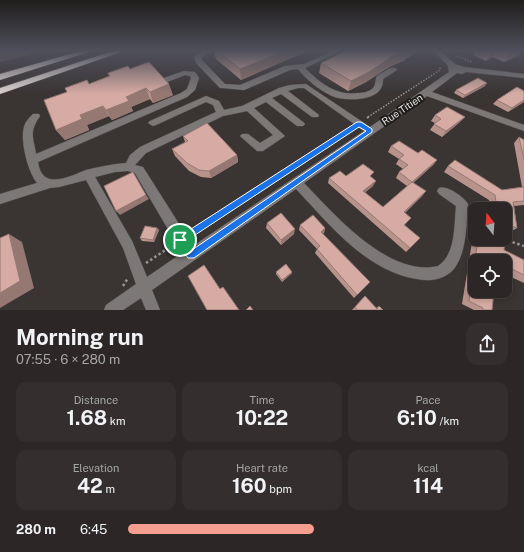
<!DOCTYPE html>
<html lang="en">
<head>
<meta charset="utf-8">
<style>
	:root { --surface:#2c2726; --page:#342f2e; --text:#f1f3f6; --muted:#a6a5a7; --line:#484443; --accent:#f59d8e }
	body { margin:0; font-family:"Public Sans",sans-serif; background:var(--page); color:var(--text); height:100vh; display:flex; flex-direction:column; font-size:15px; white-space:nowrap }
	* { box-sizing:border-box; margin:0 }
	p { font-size:13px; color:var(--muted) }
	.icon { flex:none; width:22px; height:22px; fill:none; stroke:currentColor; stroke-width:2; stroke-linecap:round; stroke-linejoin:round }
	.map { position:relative; height:310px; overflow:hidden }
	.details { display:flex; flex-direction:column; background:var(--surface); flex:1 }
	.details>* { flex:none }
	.needle { width:26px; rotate:343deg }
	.buttons { position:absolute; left:468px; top:202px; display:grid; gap:8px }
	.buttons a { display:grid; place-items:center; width:44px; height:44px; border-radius:8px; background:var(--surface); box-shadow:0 2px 6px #0003,0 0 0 1px var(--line); font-size:20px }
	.pin { position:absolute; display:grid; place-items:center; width:34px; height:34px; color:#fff; margin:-17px; border:2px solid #fff; border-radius:50%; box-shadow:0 1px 4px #0007 }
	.round { display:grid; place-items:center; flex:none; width:42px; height:42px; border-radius:12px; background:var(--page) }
	.summary { display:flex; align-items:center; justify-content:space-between; height:68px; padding:0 16px }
	h1 { font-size:22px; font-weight:700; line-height:30px }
	.stats { display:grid; grid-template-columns:repeat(3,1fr); gap:6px; height:68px; padding:4px 16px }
	.stats div { display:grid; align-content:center; border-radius:10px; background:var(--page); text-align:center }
	.stats b { font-size:20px; font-weight:700 }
	.stats small { font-size:11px; font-weight:400 }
	.stats p { font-size:11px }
	ul { padding:0 16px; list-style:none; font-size:13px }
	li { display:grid; grid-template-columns:64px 48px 1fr; align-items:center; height:30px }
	li i { height:10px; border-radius:5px; background:var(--accent) }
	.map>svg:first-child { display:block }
	.green { fill:#674c47 }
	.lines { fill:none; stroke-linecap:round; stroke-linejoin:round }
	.minor-casing { stroke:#565150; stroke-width:1 }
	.highway-casing { stroke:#565150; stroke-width:1 }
	.path-far2 { stroke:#999493; stroke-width:1.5; stroke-dasharray:1.5 1.5; stroke-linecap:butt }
	.path-far1 { stroke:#999493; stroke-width:2; stroke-dasharray:2 2; stroke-linecap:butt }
	.path { stroke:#999493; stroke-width:2.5; stroke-dasharray:2.5 2.5; stroke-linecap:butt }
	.minor { fill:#7b7877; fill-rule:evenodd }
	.highway { fill:#dbd3d1; fill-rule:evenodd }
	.wall { fill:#b8938c }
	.shaded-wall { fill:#967872 }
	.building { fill:#d6aba3; stroke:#967872 }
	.route { fill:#1a73e8; stroke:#fff; fill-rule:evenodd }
	.labels { text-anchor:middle; stroke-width:4; stroke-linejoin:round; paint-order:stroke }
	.street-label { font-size:10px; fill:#ece8e7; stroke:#1f1c1c }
</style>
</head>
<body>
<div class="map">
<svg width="524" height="310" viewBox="0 0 524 310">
	<rect width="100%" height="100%" fill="#3a3433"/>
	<path class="green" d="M0,51H46L0,62Z"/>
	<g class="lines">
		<g class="minor-casing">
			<path id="minor" d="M205,51H213L202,57V60L225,84L240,85L285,66L304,64L333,51H341L305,68C320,83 336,96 358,93C363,93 369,92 373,88C376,85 375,80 377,76L390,68H396L397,70L383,79C383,84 382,87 379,91C370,101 344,101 332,96C319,90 307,80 298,69L290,70L244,90L223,88H220L196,63L194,57L199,53Z
				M409,51H416L408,58H402V54Z
				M434,51H441L455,64L464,67L524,74V78L466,72L462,74L457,73L432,92L524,125V131L427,96L304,183C334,214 389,278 438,266C456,254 454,226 456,206L439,194L437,191L439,188C447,185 464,197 468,204C466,225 467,248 456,266C449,277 436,281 424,280C369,275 331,226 296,189L152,290L160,310H146L141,298L123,310H104L106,305L136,284L123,248L86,180L59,187L50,188L0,204V194L37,183C28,172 20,141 24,127C25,122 29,118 33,114H39L40,116C29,132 33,136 36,154L181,93L187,89L191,78L190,76L185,75L167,82H164V78L184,71L195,72L199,78L195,90L187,97L38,162C39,168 41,175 47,178C58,183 76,174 86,170C99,167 113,164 126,163L130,155L140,147L216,112L213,105L206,102L156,125L153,126L148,123L150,121L206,96L219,101L224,110L242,106L279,88L290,85L306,84L370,127L449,72L448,66ZM298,88H304L364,131L193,246L143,167L135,165L146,153L223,116L247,111L273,135L260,143L248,134H242L240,136L257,151H263L285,136L254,108L266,102L297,126H303L305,124L303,122L272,98L281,94L312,117H318L319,115L288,91ZM128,171L135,173L182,253L147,277L132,241L95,177L115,172Z"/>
		</g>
		<g class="highway-casing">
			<path id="highway" d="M81,51H92L0,80V74Z
				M113,51H124L0,94V88Z"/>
		</g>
		<path class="path-far2" d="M456,56L472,62
			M368,117L440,70V66"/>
		<path class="path-far1" d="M367,118L370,116
			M239,202L352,128"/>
		<path class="path" d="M191,233L240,201
			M503,239L524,246
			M146,263L173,245
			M123,286L128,278"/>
		<use href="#minor" class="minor"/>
		<use href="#highway" class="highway"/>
	</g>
	<path class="wall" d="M214,51H307L241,80L216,59Z
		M475,51H522L519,55L504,62L492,57L486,61L473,55Z
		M405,60L389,67L366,82L348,91L319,73L321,63Z
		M130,69L173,95L153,103L150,99L131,107L133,111L112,120L109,116L87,125L89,130L65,140L56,130L89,84L109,76L108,73Z
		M485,86L463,98L454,93L456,90Z
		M524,91V102L508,112L493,104L497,100Z
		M435,115L460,122L442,137L430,130L435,123L431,121Z
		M183,136L237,155L238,162L211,178L201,177L189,171L175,156L172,149L185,142Z
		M519,137L524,140V205L514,206L517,228L510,232L505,231V209H490L489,200L444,172L448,166L502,190L522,187L514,143Z
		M391,146L418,153L437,160L433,165L413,183L426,191L422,196L405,213L407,222L405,225L420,238L406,252L328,183L329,178L346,176L372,177L373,186L365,192L383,207L407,186L396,178L399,172L403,169L396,164L399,159L388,152Z
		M267,223L294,234L281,245L266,228Z
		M300,225L325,228L324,233L322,234L370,282L354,298L315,253L317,249L299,230Z
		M157,228L159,230L154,242L142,241L140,238Z
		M475,235V239H496L504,250L524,260V283L511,277V278L505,281V261H475L492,310H474L462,304L473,236Z
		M276,272H292V273L282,282L276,274Z
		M365,296L376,308L379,306L383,310H352Z"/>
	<path class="shaded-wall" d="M285,51H307L241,80L240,69Z
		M407,51H409L405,60L389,67L366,82L348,91L351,81L393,56Z
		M493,51H497L492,57L486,61Z
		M514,51H522L519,55L504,62L511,52Z
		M487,83L485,86L463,98L465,95Z
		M169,84L173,95L153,103L150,92Z
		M146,88L150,99L131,107L133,111L112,120L106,110L126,97Z
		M524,100V102L508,112L512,108Z
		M103,106L109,116L87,125L89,130L65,140L56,130L80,115Z
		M465,117L460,122L442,137L446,131Z
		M237,155L238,162L211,178L209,171Z
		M437,160L433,165L409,187L412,182Z
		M376,181L373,186L361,196L363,191Z
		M426,191L422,196L400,217L404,212Z
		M146,195L149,199L120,215L116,211Z
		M157,228L159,230L154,242L153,240Z
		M325,228L324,233L319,237L321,232Z
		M295,229L294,234L281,245V240Z
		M9,234L22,242L34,288L0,308V293Z
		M292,272V273L282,282V280Z"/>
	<path class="building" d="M217,51H285L240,69Z
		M345,51H407L393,56L369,72L351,81L321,63Z
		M507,51H514L511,52Z
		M149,62L169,84L150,92L146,88L126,97L129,101L106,110L103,106L80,115L82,119L56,130L44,100L67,92L65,88L87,80L89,84L110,76L108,73L128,66L130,69Z
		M478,78L487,83L465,95L456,90Z
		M517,87L524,91V100L512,108L497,100Z
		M447,107L465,117L446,131L434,124L441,119L435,115Z
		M207,123L237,155L209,171L199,170L187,163L172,149L188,141L183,136Z
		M519,137L524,140V159Z
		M399,141L418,153L422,150L437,160L412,182L426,191L404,212L411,218L404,225L420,238L410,248L329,178L340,171L346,176L363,164L374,172L370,176L376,181L363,191L383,207L412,182L399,172L408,165L399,159L404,155L391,146Z
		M455,160L502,190L524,187V201L513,202L517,228L505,224V209H497L495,195L448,166Z
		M133,172L146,195L116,211L104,186Z
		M281,213L295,229L281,240L267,223Z
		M313,215L325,228L321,232L370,282L357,295L317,249L320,246L300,225Z
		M145,226L157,228L153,240L140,238Z
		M9,234L20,281L0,293V238Z
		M478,239H496L505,243L504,250L524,260V275L512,269L511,278L505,275V261H475V291H494L492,310H483V308L469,301Z
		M286,264L292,272L282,280L276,272Z
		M204,265L220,289L223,287L239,310H207L188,276Z
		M365,296L377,309L379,306L383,310H357L355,307Z
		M250,306L253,310H246Z"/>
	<linearGradient id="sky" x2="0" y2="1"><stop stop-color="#201d1c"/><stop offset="0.54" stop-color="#4f505b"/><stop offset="1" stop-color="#4f505b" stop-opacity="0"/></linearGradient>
	<rect width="524" height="94" fill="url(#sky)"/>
	<path class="route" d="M357,122H361L372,129V132L194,258H188L177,243V238ZM359,127L366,131L192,250L186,241Z"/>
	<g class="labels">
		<g class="street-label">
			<text transform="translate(402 109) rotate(-34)" y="4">Rue Titien</text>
		</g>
	</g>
</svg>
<div class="buttons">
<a><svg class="needle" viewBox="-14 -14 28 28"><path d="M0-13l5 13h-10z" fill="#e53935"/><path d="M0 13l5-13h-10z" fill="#a6a5a7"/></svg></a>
<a><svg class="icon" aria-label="locate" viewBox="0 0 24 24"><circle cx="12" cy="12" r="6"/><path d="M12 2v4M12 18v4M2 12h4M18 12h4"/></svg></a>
</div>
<div class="pin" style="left:180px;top:240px;background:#1e9e55"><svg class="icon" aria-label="arrive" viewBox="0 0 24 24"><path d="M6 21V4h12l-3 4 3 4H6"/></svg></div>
</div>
<section class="details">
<div class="summary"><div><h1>Morning run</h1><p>07:55 · 6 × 280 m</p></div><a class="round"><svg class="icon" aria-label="share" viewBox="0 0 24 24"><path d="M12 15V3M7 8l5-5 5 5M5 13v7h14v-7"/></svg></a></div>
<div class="stats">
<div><p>Distance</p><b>1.68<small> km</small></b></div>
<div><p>Time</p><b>10:22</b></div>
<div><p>Pace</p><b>6:10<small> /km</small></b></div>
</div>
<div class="stats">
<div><p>Elevation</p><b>42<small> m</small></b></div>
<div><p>Heart rate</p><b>160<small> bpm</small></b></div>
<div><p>kcal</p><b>114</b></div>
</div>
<ul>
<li><b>280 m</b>6:45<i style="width:49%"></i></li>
</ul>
</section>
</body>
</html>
